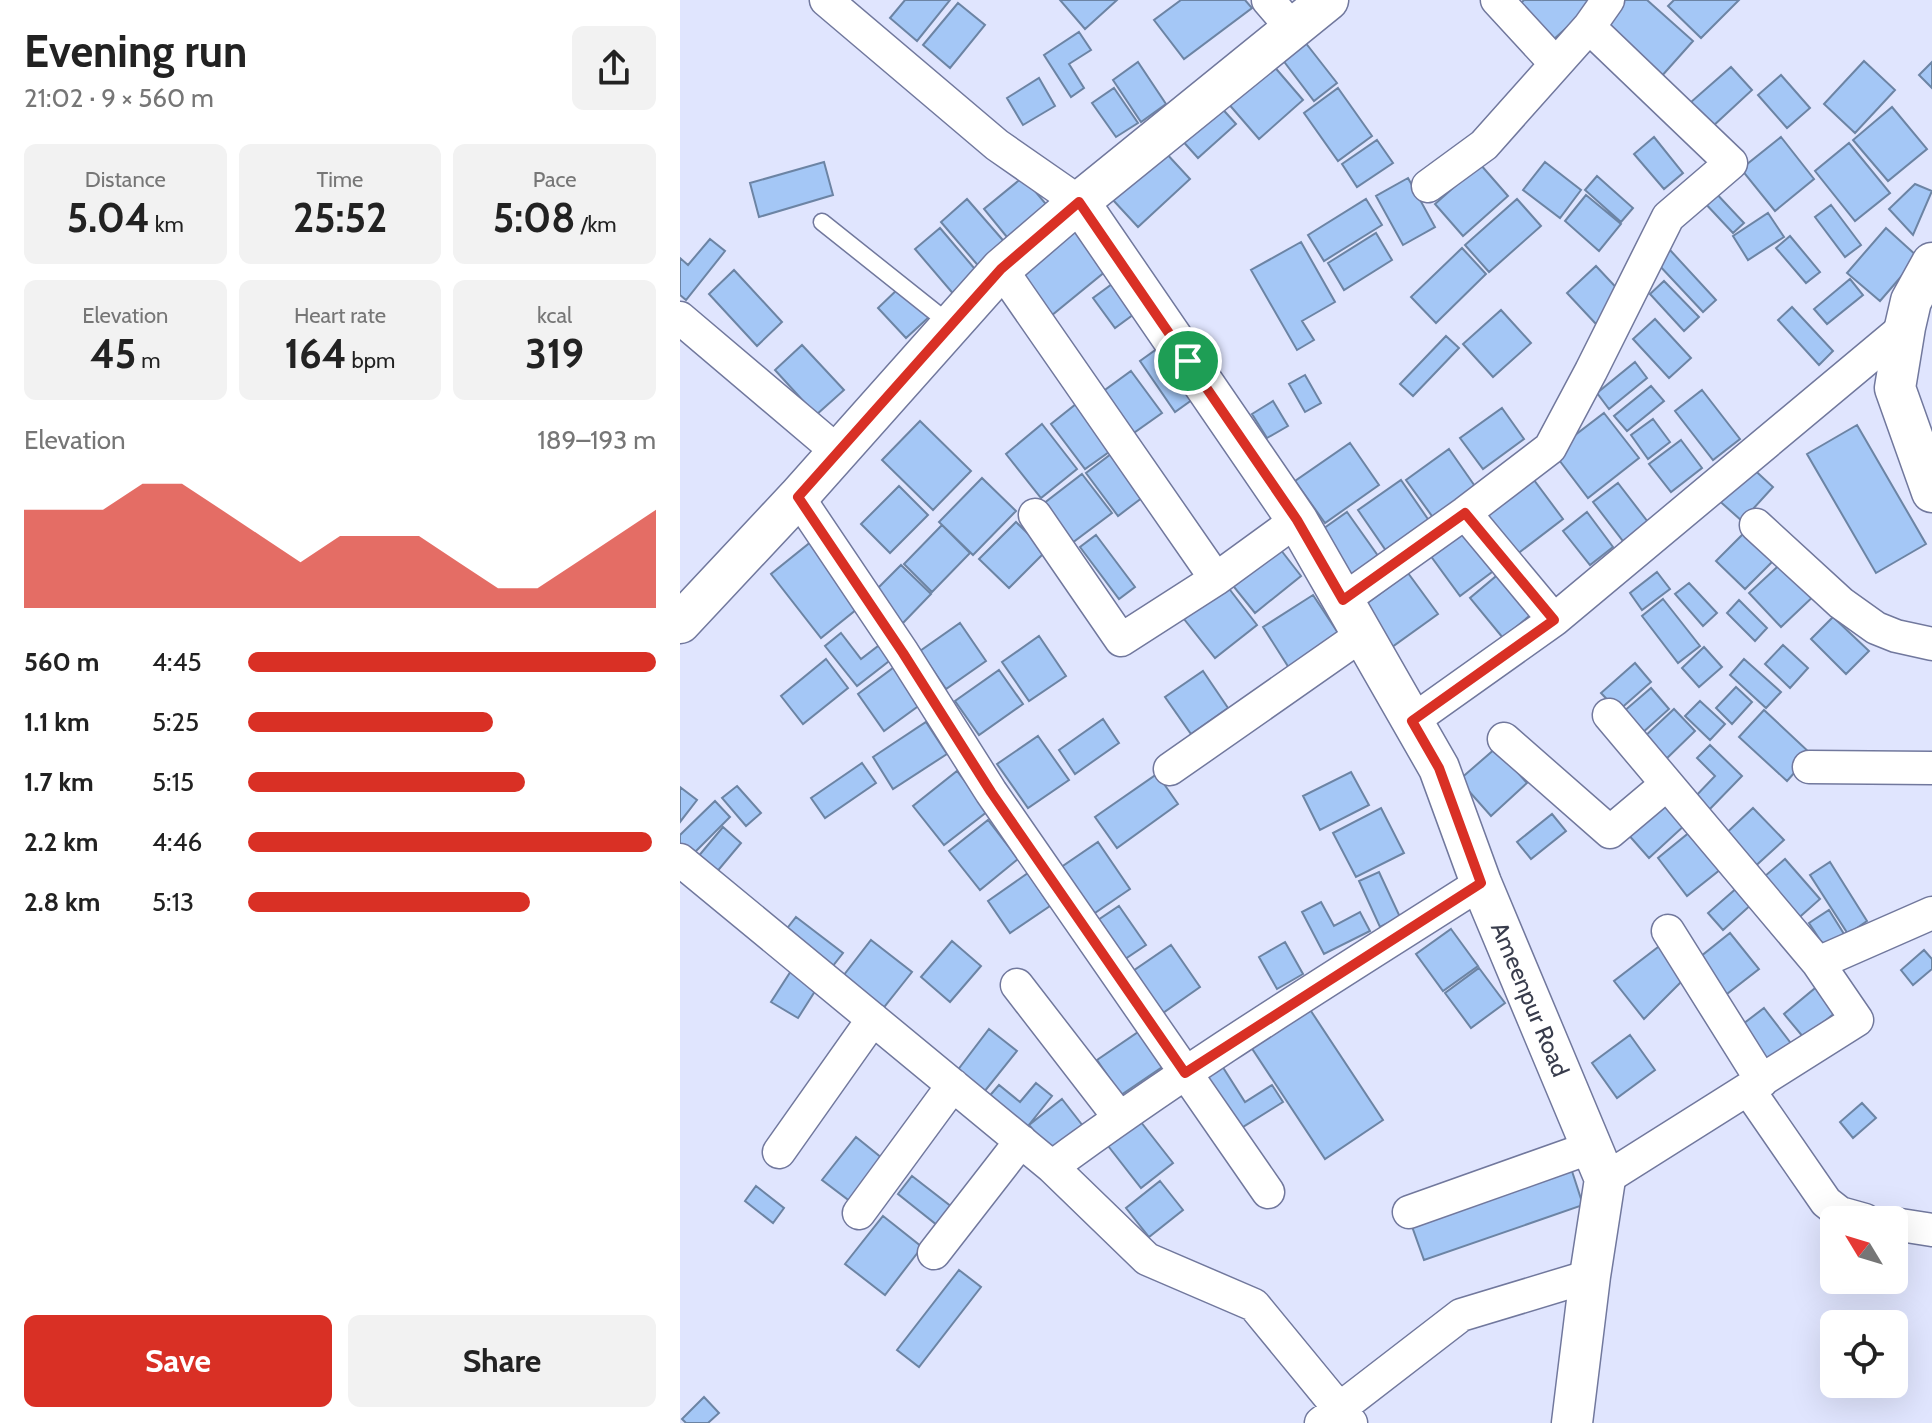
<!DOCTYPE html>
<html lang="en">
<head>
<meta charset="utf-8">
<style>
	:root { --surface:#fff; --page:#f2f2f2; --text:#222; --muted:#767676; --accent:#d93025 }
	body { margin:0; font-family:Cabin,sans-serif; background:var(--page); color:var(--text); height:100vh; display:flex; flex-direction:column; font-size:30px; white-space:nowrap }
	* { box-sizing:border-box; margin:0 }
	p { font-size:26px; color:var(--muted) }
	.icon { flex:none; width:44px; height:44px; fill:none; stroke:currentColor; stroke-width:2; stroke-linecap:round; stroke-linejoin:round }
	.map { position:relative; flex:1; overflow:hidden }
	.sheet { display:flex; flex-direction:column; background:var(--surface); width:680px }
	.sheet>* { flex:none }
	.needle { width:52px; rotate:308deg }
	.tools { position:absolute; left:1140px; top:1206px; display:grid; gap:16px }
	.tools a { display:grid; place-items:center; width:88px; height:88px; border-radius:12px; background:var(--surface); box-shadow:0 8px 32px #0002; font-size:40px }
	.pin { position:absolute; display:grid; place-items:center; width:68px; height:68px; color:#fff; margin:-34px; border:4px solid #fff; border-radius:50%; box-shadow:0 2px 8px #0007 }
	.round { display:grid; place-items:center; flex:none; width:84px; height:84px; border-radius:12px; background:var(--page) }
	.headline { display:flex; align-items:center; justify-content:space-between; height:136px; padding:0 24px }
	h1 { font-size:44px; font-weight:700; line-height:60px }
	.stats { display:grid; grid-template-columns:repeat(3,1fr); gap:12px; height:136px; padding:8px 24px }
	.stats div { display:grid; align-content:center; border-radius:12px; background:var(--page); text-align:center }
	.stats b { font-size:40px; font-weight:700 }
	.stats small { font-size:22px; font-weight:400 }
	.stats p { font-size:22px }
	.chart { height:224px; padding:16px 24px }
	.chart p { display:flex; justify-content:space-between }
	.chart svg { width:100%; height:144px; margin-top:8px; fill:var(--accent); opacity:.7 }
	.action { display:flex; gap:16px; margin-top:auto; padding:16px 24px }
	.action a { flex:1; height:92px; border-radius:12px; background:var(--accent); color:#fff; font-size:32px; font-weight:700; line-height:92px; text-align:center }
	.action a+a { background:var(--page); color:var(--text) }
	ul { padding:0 24px; list-style:none; font-size:26px }
	li { display:grid; grid-template-columns:128px 96px 1fr; align-items:center; height:60px }
	li i { height:20px; border-radius:10px; background:var(--accent) }
	main { display:flex; flex:1; min-height:0 }
	.map>svg:first-child { display:block }
	.building { fill:#a4c7f6; stroke:#6c84a4; stroke-width:2 }
	.lines { fill:none; stroke-linecap:round; stroke-linejoin:round }
	.service-casing { stroke:#71789d; stroke-width:19 }
	.minor-casing { stroke:#71789d; stroke-width:35 }
	.tertiary-casing { stroke:#71789d; stroke-width:43 }
	.service { stroke:#fff; stroke-width:16 }
	.minor { stroke:#fff; stroke-width:32 }
	.tertiary { stroke:#fff; stroke-width:40 }
	.route-casing { stroke:#fff; stroke-width:16 }
	.route { stroke:#d93025; stroke-width:10 }
	.labels { text-anchor:middle; stroke-width:7; stroke-linejoin:round; paint-order:stroke }
	.street-label { font-size:24px; fill:#383c4c; stroke:#f1f3fb }
</style>
</head>
<body>
<main>
<section class="sheet">
<div class="headline"><div><h1>Evening run</h1><p>21:02 · 9 × 560 m</p></div><a class="round"><svg class="icon" aria-label="share" viewBox="0 0 24 24"><path d="M12 15V3M7 8l5-5 5 5M5 13v7h14v-7"/></svg></a></div>
<div class="stats">
<div><p>Distance</p><b>5.04<small> km</small></b></div>
<div><p>Time</p><b>25:52</b></div>
<div><p>Pace</p><b>5:08<small> /km</small></b></div>
</div>
<div class="stats">
<div><p>Elevation</p><b>45<small> m</small></b></div>
<div><p>Heart rate</p><b>164<small> bpm</small></b></div>
<div><p>kcal</p><b>319</b></div>
</div>
<div class="chart"><p><span>Elevation</span>189–193 m</p>
<svg viewBox="0 0 160 44" preserveAspectRatio="none"><path d="M0 44V14L10 14L20 14L30 6L40 6L50 14L60 22L70 30L80 22L90 22L100 22L110 30L120 38L130 38L140 30L150 22L160 14V44z"/></svg>
</div>
<ul>
<li><b>560 m</b>4:45<i style="width:100%"></i></li>
<li><b>1.1 km</b>5:25<i style="width:60%"></i></li>
<li><b>1.7 km</b>5:15<i style="width:68%"></i></li>
<li><b>2.2 km</b>4:46<i style="width:99%"></i></li>
<li><b>2.8 km</b>5:13<i style="width:69%"></i></li>
</ul>
<div class="action"><a>Save</a><a>Share</a></div>
</section>
<div class="map">
<svg width="1252" height="1423" viewBox="0 0 1252 1423">
	<rect width="100%" height="100%" fill="#e0e5fe"/>
	<path class="building" d="M225,0H270L237,41L210,18Z
		M380,0H437L405,29Z
		M501,0H565L572,8L504,59L474,20Z
		M844,0H913L915,2L873,40L840,4Z
		M940,0H967L1013,41L980,78L919,23Z
		M994,0H1059L1021,38L988,6Z
		M278,3L305,25L270,68L243,45Z
		M399,32L411,50L389,64L404,88L391,97L364,55Z
		M621,37L657,83L634,101L599,55Z
		M1184,61L1215,90L1175,133L1144,104Z
		M458,62L486,104L461,122L433,80Z
		M1252,62V88L1239,75Z
		M592,64L623,100L579,139L547,102Z
		M1051,67L1072,90L1032,127L1011,102Z
		M1101,75L1130,108L1107,128L1078,95Z
		M359,78L375,106L343,125L327,98Z
		M434,88L458,123L436,137L412,103Z
		M658,88L692,136L658,161L624,113Z
		M538,104L556,124L518,158L500,138Z
		M1212,107L1247,149L1208,181L1173,140Z
		M974,137L1003,173L984,189L954,154Z
		M1101,137L1134,179L1095,211L1061,169Z
		M697,140L713,163L677,187L662,164Z
		M1169,143L1210,193L1175,221L1135,171Z
		M485,152L510,179L458,227L433,200Z
		M144,162L153,195L79,217L70,183Z
		M865,162L901,190L880,218L843,190Z
		M800,164L828,196L783,236L755,204Z
		M917,176L953,208L941,222L905,190Z
		M343,177L371,210L331,242L304,209Z
		M728,178L755,227L723,245L696,196Z
		M1235,184L1252,191L1233,235L1209,209Z
		M1033,190L1064,223L1053,233L1022,200Z
		M906,195L941,224L919,251L885,221Z
		M287,199L328,246L301,269L261,222Z
		M686,199L702,225L644,261L628,235Z
		M837,199L861,226L809,272L785,245Z
		M1151,205L1181,245L1165,257L1135,217Z
		M1088,213L1104,237L1068,260L1053,236Z
		M400,226L432,266L366,320L334,280Z
		M260,228L300,275L276,297L235,249Z
		M1206,228L1238,257L1200,301L1167,273Z
		M696,233L712,260L664,290L648,263Z
		M1110,236L1140,272L1126,283L1096,248Z
		M30,239L45,251L6,300L0,295V258L8,265Z
		M621,242L655,302L622,321L634,340L617,350L571,270Z
		M782,248L806,274L756,323L731,297Z
		M990,250L1036,300L1023,312L977,263Z
		M916,266L945,297L916,324L887,293Z
		M54,270L102,322L77,346L29,294Z
		M443,276L465,306L435,328L413,298Z
		M1170,279L1183,295L1147,324L1134,309Z
		M984,281L1019,317L1004,331L970,294Z
		M221,286L249,317L226,338L198,308Z
		M1112,307L1153,351L1139,365L1098,320Z
		M821,310L851,343L813,377L783,344Z
		M975,319L1011,358L989,378L953,339Z
		M766,336L779,348L733,396L720,384Z
		M488,341L523,392L495,412L460,361Z
		M122,345L164,390L136,415L95,370Z
		M955,362L967,378L929,409L917,393Z
		M451,371L482,413L448,437L418,395Z
		M625,375L641,403L625,412L609,384Z
		M971,386L984,401L947,431L934,416Z
		M1022,390L1060,439L1033,460L995,411Z
		M401,400L436,447L405,469L371,424Z
		M593,401L608,426L587,438L572,414Z
		M822,408L844,439L803,469L780,438Z
		M924,413L959,458L908,498L873,452Z
		M973,419L990,442L968,459L951,435Z
		M240,421L291,471L253,510L202,460Z
		M362,424L397,469L361,498L326,454Z
		M1177,425L1246,544L1196,573L1127,454Z
		M1001,440L1022,468L991,492L969,464Z
		M670,443L699,485L645,523L615,481Z
		M769,449L799,492L757,523L726,480Z
		M435,451L467,494L438,516L406,473Z
		M1067,463L1093,487L1062,521L1035,497Z
		M402,474L432,513L392,543L363,504Z
		M851,476L883,519L836,555L803,513Z
		M302,478L336,511L293,555L259,522Z
		M721,480L752,525L709,555L678,510Z
		M938,483L971,526L946,545L913,502Z
		M219,486L248,515L210,553L181,524Z
		M667,512L701,560L673,579L640,531Z
		M907,512L933,547L910,565L883,531Z
		M336,522L366,551L329,588L299,559Z
		M262,525L290,553L252,592L224,564Z
		M791,525L820,566L780,596L750,555Z
		M1068,529L1097,557L1065,589L1036,561Z
		M416,535L455,587L439,599L400,547Z
		M132,541L182,605L141,638L91,574Z
		M597,545L621,576L575,613L550,582Z
		M1108,557L1139,591L1101,627L1069,593Z
		M221,565L251,594L222,624L191,595Z
		M821,572L854,612L823,638L790,598Z
		M977,572L990,589L962,610L950,593Z
		M728,573L758,614L712,647L682,607Z
		M1009,583L1037,613L1023,626L995,594Z
		M547,586L577,625L535,658L504,619Z
		M633,595L662,639L611,671L583,627Z
		M983,599L1020,646L998,663L962,616Z
		M1059,600L1087,628L1075,641L1047,613Z
		M1153,617L1189,651L1166,674L1131,639Z
		M280,623L306,661L266,689L240,651Z
		M161,633L181,659L202,643L213,658L177,686L145,646Z
		M359,636L386,676L349,701L322,662Z
		M1103,645L1128,668L1110,688L1085,664Z
		M1024,647L1042,667L1019,687L1002,668Z
		M146,659L168,688L123,724L101,696Z
		M1064,659L1101,692L1086,708L1050,675Z
		M221,662L248,699L204,731L178,694Z
		M955,663L971,682L938,711L921,693Z
		M319,670L343,704L299,735L275,701Z
		M523,671L548,708L511,734L485,697Z
		M1056,687L1072,702L1052,724L1036,708Z
		M971,688L989,709L961,734L943,712Z
		M1020,701L1045,724L1030,740L1005,716Z
		M994,709L1015,731L983,762L962,739Z
		M1084,710L1131,754L1107,781L1059,737Z
		M423,719L439,743L395,774L379,750Z
		M246,722L267,754L213,789L193,757Z
		M358,736L389,780L348,808L317,764Z
		M1030,745L1062,776L1026,813L1012,800L1035,776L1017,758Z
		M816,748L847,783L811,816L779,780Z
		M182,763L196,783L145,818L131,798Z
		M277,771L308,811L264,845L233,806Z
		M671,772L689,805L640,830L623,796Z
		M477,774L498,804L437,848L415,817Z
		M57,786L81,813L66,826L42,798Z
		M0,787L17,800L0,822Z
		M984,799L1006,824L969,858L946,832Z
		M35,801L50,817L12,855L0,843V835Z
		M701,808L724,853L676,877L653,833Z
		M1073,808L1104,840L1070,871L1040,839Z
		M872,814L886,831L851,859L837,842Z
		M308,820L338,859L300,890L269,851Z
		M43,827L61,843L35,874L17,858Z
		M1016,827L1046,865L1007,896L978,858Z
		M418,842L450,889L406,919L374,872Z
		M1105,859L1140,899L1114,922L1078,882Z
		M1150,862L1187,921L1168,934L1130,875Z
		M699,872L720,917L700,927L679,881Z
		M348,873L370,906L330,933L308,901Z
		M1058,887L1073,903L1043,930L1028,913Z
		M641,902L654,926L680,912L690,931L644,954L622,912Z
		M439,906L466,945L439,963L412,924Z
		M1149,910L1164,934L1144,946L1129,923Z
		M116,917L163,953L152,967L105,931Z
		M771,929L798,966L763,991L736,954Z
		M1050,933L1079,969L1043,997L1015,961Z
		M191,940L232,972L201,1011L160,980Z
		M272,941L301,966L270,1002L241,977Z
		M605,942L623,974L597,989L579,957Z
		M982,944L1002,981L964,1019L934,981Z
		M491,945L520,987L480,1015L450,973Z
		M1244,950L1252,959V969L1233,985L1221,970Z
		M799,968L825,1003L791,1028L765,993Z
		M111,971L137,988L118,1018L91,1002Z
		M1140,984L1161,1008L1124,1038L1104,1014Z
		M625,1002L703,1120L645,1159L567,1041Z
		M1084,1008L1113,1046L1089,1065L1059,1027Z
		M467,1026L491,1061L441,1095L417,1060Z
		M309,1029L337,1051L304,1092L277,1071Z
		M950,1035L975,1070L937,1098L912,1063Z
		M537,1058L565,1102L592,1085L603,1102L558,1130L520,1069Z
		M356,1083L372,1096L344,1131L306,1100L319,1085L340,1102Z
		M382,1099L403,1126L371,1151L349,1125Z
		M1182,1103L1196,1118L1173,1138L1160,1122Z
		M457,1117L493,1163L461,1188L425,1142Z
		M176,1137L208,1163L175,1205L142,1180Z
		M889,1162L903,1205L744,1260L729,1218Z
		M232,1176L277,1211L262,1229L218,1194Z
		M480,1181L503,1210L469,1237L446,1208Z
		M76,1186L104,1208L93,1223L65,1201Z
		M203,1216L242,1247L205,1295L165,1264Z
		M279,1270L301,1287L239,1367L217,1350Z
		M24,1397L39,1413L28,1423H6L2,1419Z"/>
	<g class="lines">
		<g class="service-casing">
			<path id="service" d="M142,222L270,324"/>
		</g>
		<g class="minor-casing">
			<path id="minor" d="M146,0L317,145L399,202
				M588,0L612,28
				M817,0L876,64
				M748,186L804,145L909,27L928,0
				M321,269L536,579
				M0,318L158,452
				M118,497L223,653L311,792L588,1192
				M785,513L874,620L1225,327
				M355,515L441,640L536,579L617,520
				M1076,525L1161,603L1196,628L1216,636L1252,644
				M663,600L785,513L870,448L911,371L988,217L1051,163L909,27
				M732,721L874,620
				M824,739L930,832L987,784
				M1129,767L1252,768
				M490,769L683,634
				M0,860L372,1167L467,1259L574,1305L671,1423
				M988,931L1082,1081
				M1138,963L1252,913
				M337,985L439,1117
				M1068,1089L1146,1202L1160,1213L1185,1220
				M99,1152L193,1019
				M372,1167C510,1065 657,975 801,883
				M925,1179L1177,1020L1138,963L929,715
				M729,1212L912,1147
				M179,1213L273,1085
				M1214,1224L1252,1230
				M254,1253L341,1141
				M641,1423L781,1315L910,1276"/>
		</g>
		<g class="tertiary-casing">
			<g id="tertiary">
				<path id="s1" d="M399,202L617,520L759,768L801,883L925,1179L910,1276L892,1423"/>
				<path d="M1252,263L1231,301L1225,327L1215,388L1252,492"/>
				<path d="M0,623L118,497L321,269L399,202L648,0"/>
			</g>
		</g>
		<use href="#service" class="service"/>
		<use href="#minor" class="minor"/>
		<use href="#tertiary" class="tertiary"/>
	</g>
	<g class="lines">
		<g class="route-casing">
			<path id="route" d="M399,202L617,520L663,600L785,513L874,620L732,721L759,768L801,883L505,1073L311,792L223,653L118,497L321,269Z"/>
		</g>
		<use href="#route" class="route"/>
	</g>
	<g class="labels">
		<g class="street-label">
			<text dy="8" stroke="none"><textPath href="#s1" startOffset="920">Ameenpur Road</textPath></text>
		</g>
	</g>
</svg>
<div class="tools">
<a><svg class="needle" viewBox="-14 -14 28 28"><path d="M0-13l5 13h-10z" fill="#e53935"/><path d="M0 13l5-13h-10z" fill="#767676"/></svg></a>
<a><svg class="icon" aria-label="locate" viewBox="0 0 24 24"><circle cx="12" cy="12" r="6"/><path d="M12 2v4M12 18v4M2 12h4M18 12h4"/></svg></a>
</div>
<div class="pin" style="left:508px;top:361px;background:#1e9e55"><svg class="icon" aria-label="arrive" viewBox="0 0 24 24"><path d="M6 21V4h12l-3 4 3 4H6"/></svg></div>
</div>
</main>
</body>
</html>
